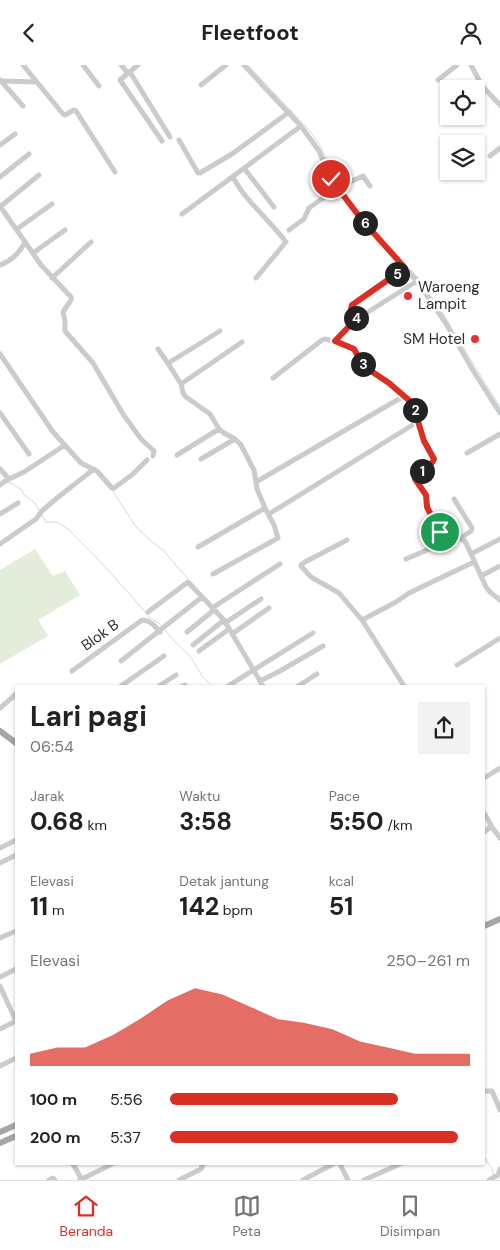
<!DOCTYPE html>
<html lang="id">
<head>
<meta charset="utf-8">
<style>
	:root { --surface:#fff; --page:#f2f2f2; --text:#222; --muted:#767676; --line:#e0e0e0; --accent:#d93025 }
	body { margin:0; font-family:"DM Sans",sans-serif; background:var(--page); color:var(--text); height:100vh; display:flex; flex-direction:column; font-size:19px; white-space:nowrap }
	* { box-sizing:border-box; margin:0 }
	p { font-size:16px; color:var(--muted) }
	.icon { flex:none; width:28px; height:28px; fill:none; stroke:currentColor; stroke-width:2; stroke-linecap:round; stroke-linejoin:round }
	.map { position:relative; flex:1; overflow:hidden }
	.sheet { position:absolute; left:15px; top:620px; width:470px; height:480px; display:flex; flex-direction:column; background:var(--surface); border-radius:0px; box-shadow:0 1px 4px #0004 }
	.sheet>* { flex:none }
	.buttons { position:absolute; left:440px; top:15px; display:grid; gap:10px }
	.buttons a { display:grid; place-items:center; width:45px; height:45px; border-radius:0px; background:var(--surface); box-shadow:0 1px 4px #0004; font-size:25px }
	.pin { position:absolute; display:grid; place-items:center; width:42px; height:42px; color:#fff; margin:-21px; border:2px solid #fff; border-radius:50%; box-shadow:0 1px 5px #0007 }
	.km { position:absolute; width:25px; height:25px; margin:-12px; border-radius:50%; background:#222; color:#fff; font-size:14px; line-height:25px; text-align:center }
	.round { display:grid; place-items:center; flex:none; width:52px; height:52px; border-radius:0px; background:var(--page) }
	.headline { display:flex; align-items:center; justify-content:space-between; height:85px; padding:0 15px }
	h1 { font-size:28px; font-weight:700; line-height:38px }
	.figures { display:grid; grid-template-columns:repeat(3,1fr); gap:8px; height:85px; padding:5px 15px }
	.figures div { display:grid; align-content:center }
	.figures b { font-size:25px; font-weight:700 }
	.figures small { font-size:14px; font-weight:400 }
	.figures p { font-size:14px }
	.chart { height:140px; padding:10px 15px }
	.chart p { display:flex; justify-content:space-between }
	.chart svg { width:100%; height:90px; margin-top:5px; fill:var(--accent); opacity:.7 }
	ul { padding:0 15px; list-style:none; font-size:16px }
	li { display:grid; grid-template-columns:80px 60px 1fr; align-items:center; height:38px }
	li i { height:12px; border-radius:6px; background:var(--accent) }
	header { display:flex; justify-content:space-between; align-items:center; height:65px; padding:0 15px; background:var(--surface); font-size:22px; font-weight:700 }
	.tabs { display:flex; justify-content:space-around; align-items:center; height:70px; border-top:1px solid var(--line); background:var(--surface); font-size:14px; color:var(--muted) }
	.tabs a { display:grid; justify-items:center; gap:2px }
	.tabs .current { color:var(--accent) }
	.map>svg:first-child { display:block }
	.green { fill:#e4ecdc }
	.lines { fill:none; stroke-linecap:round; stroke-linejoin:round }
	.stream { stroke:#c8dceb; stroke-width:1 }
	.minor { stroke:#cbcbcb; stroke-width:5 }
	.major { stroke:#a6a6a6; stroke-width:6 }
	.route-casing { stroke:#fff; stroke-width:10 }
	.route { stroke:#d93025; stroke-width:6 }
	.poi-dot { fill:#e53136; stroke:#fff; stroke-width:2 }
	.labels { text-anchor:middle; stroke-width:5; stroke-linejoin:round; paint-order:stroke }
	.poi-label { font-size:15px; fill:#2e2e2e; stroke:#fff; text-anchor:start }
	.street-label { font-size:15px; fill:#2e2e2e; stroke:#fff }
</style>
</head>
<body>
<header><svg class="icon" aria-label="back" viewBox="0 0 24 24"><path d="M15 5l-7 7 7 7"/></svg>Fleetfoot<svg class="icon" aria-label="person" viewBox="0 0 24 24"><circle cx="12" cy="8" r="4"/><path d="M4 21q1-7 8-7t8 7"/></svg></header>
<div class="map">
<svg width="500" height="1115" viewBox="0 0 500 1115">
	<rect width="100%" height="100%" fill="#fff"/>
	<path class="green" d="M35,484L53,511L65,506L80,530L38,555L48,571L0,599V505Z"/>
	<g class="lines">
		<path class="stream" d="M248,0L310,66L321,82L332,108L339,120
			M343,125L364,151
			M367,154L378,167
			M381,171L419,214L439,242L477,305L500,342
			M7,417L13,419L22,425L23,429L35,438L40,447
			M112,425L136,462L151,476L163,485L188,514
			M42,450L46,457H57L68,464L96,492L135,535L150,553L157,557L163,562
			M165,565L174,576L190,591L202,611L212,621
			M484,1092L492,1104L494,1111"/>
		<path class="minor" d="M23,0L63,49L65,50L74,45L76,46L115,107
			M83,0L99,21
			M121,0L128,8
			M138,0L120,15L162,76
			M244,0L266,24L301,61L319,86L329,110L337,123L376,171L417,216L445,257L474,307L500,348
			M471,0L482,21L500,40
			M130,7L170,72
			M0,15L23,41
			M438,15L457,0
			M2,16L36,17
			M201,20L226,0
			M448,46H449
			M179,75L198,108H200L232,89L289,47
			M0,80L15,69
			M490,91L500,83
			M244,103L274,142
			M0,112L29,89
			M233,112C246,137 269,154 286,177L256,213
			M0,141L41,200L71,232V235L63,247L65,256V266L93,298L123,349L141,374L154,386L153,391
			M1,141L39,110
			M182,149L301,61
			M17,164L52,139
			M289,165L304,154L309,143L337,123L363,111L370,121
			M33,188L65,165
			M0,200C11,196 21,187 25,176
			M52,213L91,177
			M368,247L417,216
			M335,276L356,254C357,249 351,247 351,242L352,240L405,203
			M158,284L169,300
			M0,289L53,367L81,398L97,406L112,423H114L133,409L147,395
			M273,313L322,275L325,274L348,280L354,284L357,287L362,298L368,304L389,318L411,337L414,343L424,375L434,394C431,404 418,405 415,415L425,428L427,442L440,467L445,474
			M181,319L242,277
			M0,348L29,389
			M467,388L500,369
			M177,390L219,364
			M201,394L235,374
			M0,404L9,414
			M256,417L404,331
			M0,420L5,416L24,407L65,380
			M454,434L472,463L471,466L461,473
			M0,449L18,438
			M269,449L419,356
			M347,475L305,497L301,500V501L311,512L339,528L362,555L404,621
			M0,479L36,454L42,446L57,433L94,404
			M198,482L265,443
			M471,489L500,474
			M406,494L441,479L445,474C453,476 462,470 466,478L486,522L490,527L500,535
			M213,509L278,473L274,460L265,443L257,424L254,405L241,380L235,374L224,368L219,364L210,349L186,332L183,328L181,319L169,300L170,297L220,266
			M481,511L500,501
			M212,543L280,499
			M148,547L188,517L224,555L263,621
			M362,555L396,537L409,528L474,497
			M225,558L261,534
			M187,567L214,545
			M232,569L269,543
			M193,580L224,555
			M199,586L229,564
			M121,596L202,532
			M457,600L500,573
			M72,606L142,555C150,555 155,561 160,567
			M260,616L280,606L323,581
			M121,621L164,591
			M159,621L176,610
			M183,621L185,620
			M228,621L313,568
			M298,621L317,609
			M0,643L16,629
			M484,713L500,703
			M484,748L491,760L488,764L484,767
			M491,761L500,773
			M0,783L16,775
			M0,798L16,790
			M0,873L16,866
			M0,912L16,904
			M0,921L16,956
			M0,964L16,956
			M0,1001L16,993
			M484,1026H492L500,1045
			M73,1099L82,1115
			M340,1099L348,1115
			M49,1115L53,1113L55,1115
			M80,1115L112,1099
			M179,1115L201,1104L203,1099
			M303,1115L333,1099
			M364,1115L400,1099
			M489,1115L498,1110L500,1104"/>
		<path class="major" d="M0,666L16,678
			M484,861L500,854
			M0,1067L16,1060
			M0,1078L16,1071"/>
	</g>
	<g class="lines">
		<g class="route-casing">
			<path id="route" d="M331,114L362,155L405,203L352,240L351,244L356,251V254L335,276L354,284L362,298L368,304L389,318L411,337L414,343L424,376L434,394C431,404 418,405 415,414L426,430L427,442L440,467"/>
		</g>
		<use href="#route" class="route"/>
	</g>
	<g class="poi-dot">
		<circle cx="408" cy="231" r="5"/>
		<circle cx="475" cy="274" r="5"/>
	</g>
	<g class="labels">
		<g class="poi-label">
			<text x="418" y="227">Waroeng<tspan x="418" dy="17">Lampit</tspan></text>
			<text x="465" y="279" text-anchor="end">SM Hotel</text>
		</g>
		<g class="street-label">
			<text transform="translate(100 570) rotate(-36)" y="5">Blok B</text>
		</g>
	</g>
</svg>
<div class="buttons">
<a><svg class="icon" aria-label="locate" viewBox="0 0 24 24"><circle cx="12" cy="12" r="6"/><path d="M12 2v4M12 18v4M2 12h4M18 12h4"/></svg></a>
<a><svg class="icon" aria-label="layers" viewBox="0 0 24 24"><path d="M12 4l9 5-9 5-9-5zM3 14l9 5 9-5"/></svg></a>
</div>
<div class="pin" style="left:440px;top:467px;background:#1e9e55"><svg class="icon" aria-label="arrive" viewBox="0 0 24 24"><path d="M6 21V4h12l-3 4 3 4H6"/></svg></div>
<div class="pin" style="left:331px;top:114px;background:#d93025"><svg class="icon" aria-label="check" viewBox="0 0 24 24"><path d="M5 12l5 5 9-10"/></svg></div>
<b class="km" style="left:422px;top:406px">1</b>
<b class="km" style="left:415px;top:345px">2</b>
<b class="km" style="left:363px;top:299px">3</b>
<b class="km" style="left:356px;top:253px">4</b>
<b class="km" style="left:397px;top:209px">5</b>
<b class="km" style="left:365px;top:158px">6</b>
<section class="sheet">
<div class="headline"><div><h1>Lari pagi</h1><p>06:54</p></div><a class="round"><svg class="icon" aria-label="share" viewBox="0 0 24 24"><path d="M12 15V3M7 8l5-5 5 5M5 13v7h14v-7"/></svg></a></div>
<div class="figures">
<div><p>Jarak</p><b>0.68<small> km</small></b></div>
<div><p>Waktu</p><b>3:58</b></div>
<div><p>Pace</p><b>5:50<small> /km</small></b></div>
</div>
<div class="figures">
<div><p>Elevasi</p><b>11<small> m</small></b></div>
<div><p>Detak jantung</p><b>142<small> bpm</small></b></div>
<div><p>kcal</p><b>51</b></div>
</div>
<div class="chart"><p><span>Elevasi</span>250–261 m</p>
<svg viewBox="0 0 160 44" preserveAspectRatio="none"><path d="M0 44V38L10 35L20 35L30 29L40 21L50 12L60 6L70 9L80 15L90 21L100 23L110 26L120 32L130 35L140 38L150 38L160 38V44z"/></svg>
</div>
<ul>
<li><b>100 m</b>5:56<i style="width:76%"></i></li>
<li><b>200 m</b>5:37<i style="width:96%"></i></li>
</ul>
</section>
</div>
<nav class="tabs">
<a class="current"><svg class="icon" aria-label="home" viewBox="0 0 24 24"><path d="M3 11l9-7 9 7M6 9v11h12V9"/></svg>Beranda</a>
<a><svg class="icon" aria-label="map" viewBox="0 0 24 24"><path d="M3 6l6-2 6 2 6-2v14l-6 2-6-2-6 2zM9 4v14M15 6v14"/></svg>Peta</a>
<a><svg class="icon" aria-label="saved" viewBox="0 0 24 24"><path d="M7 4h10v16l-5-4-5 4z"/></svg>Disimpan</a>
</nav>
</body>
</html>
